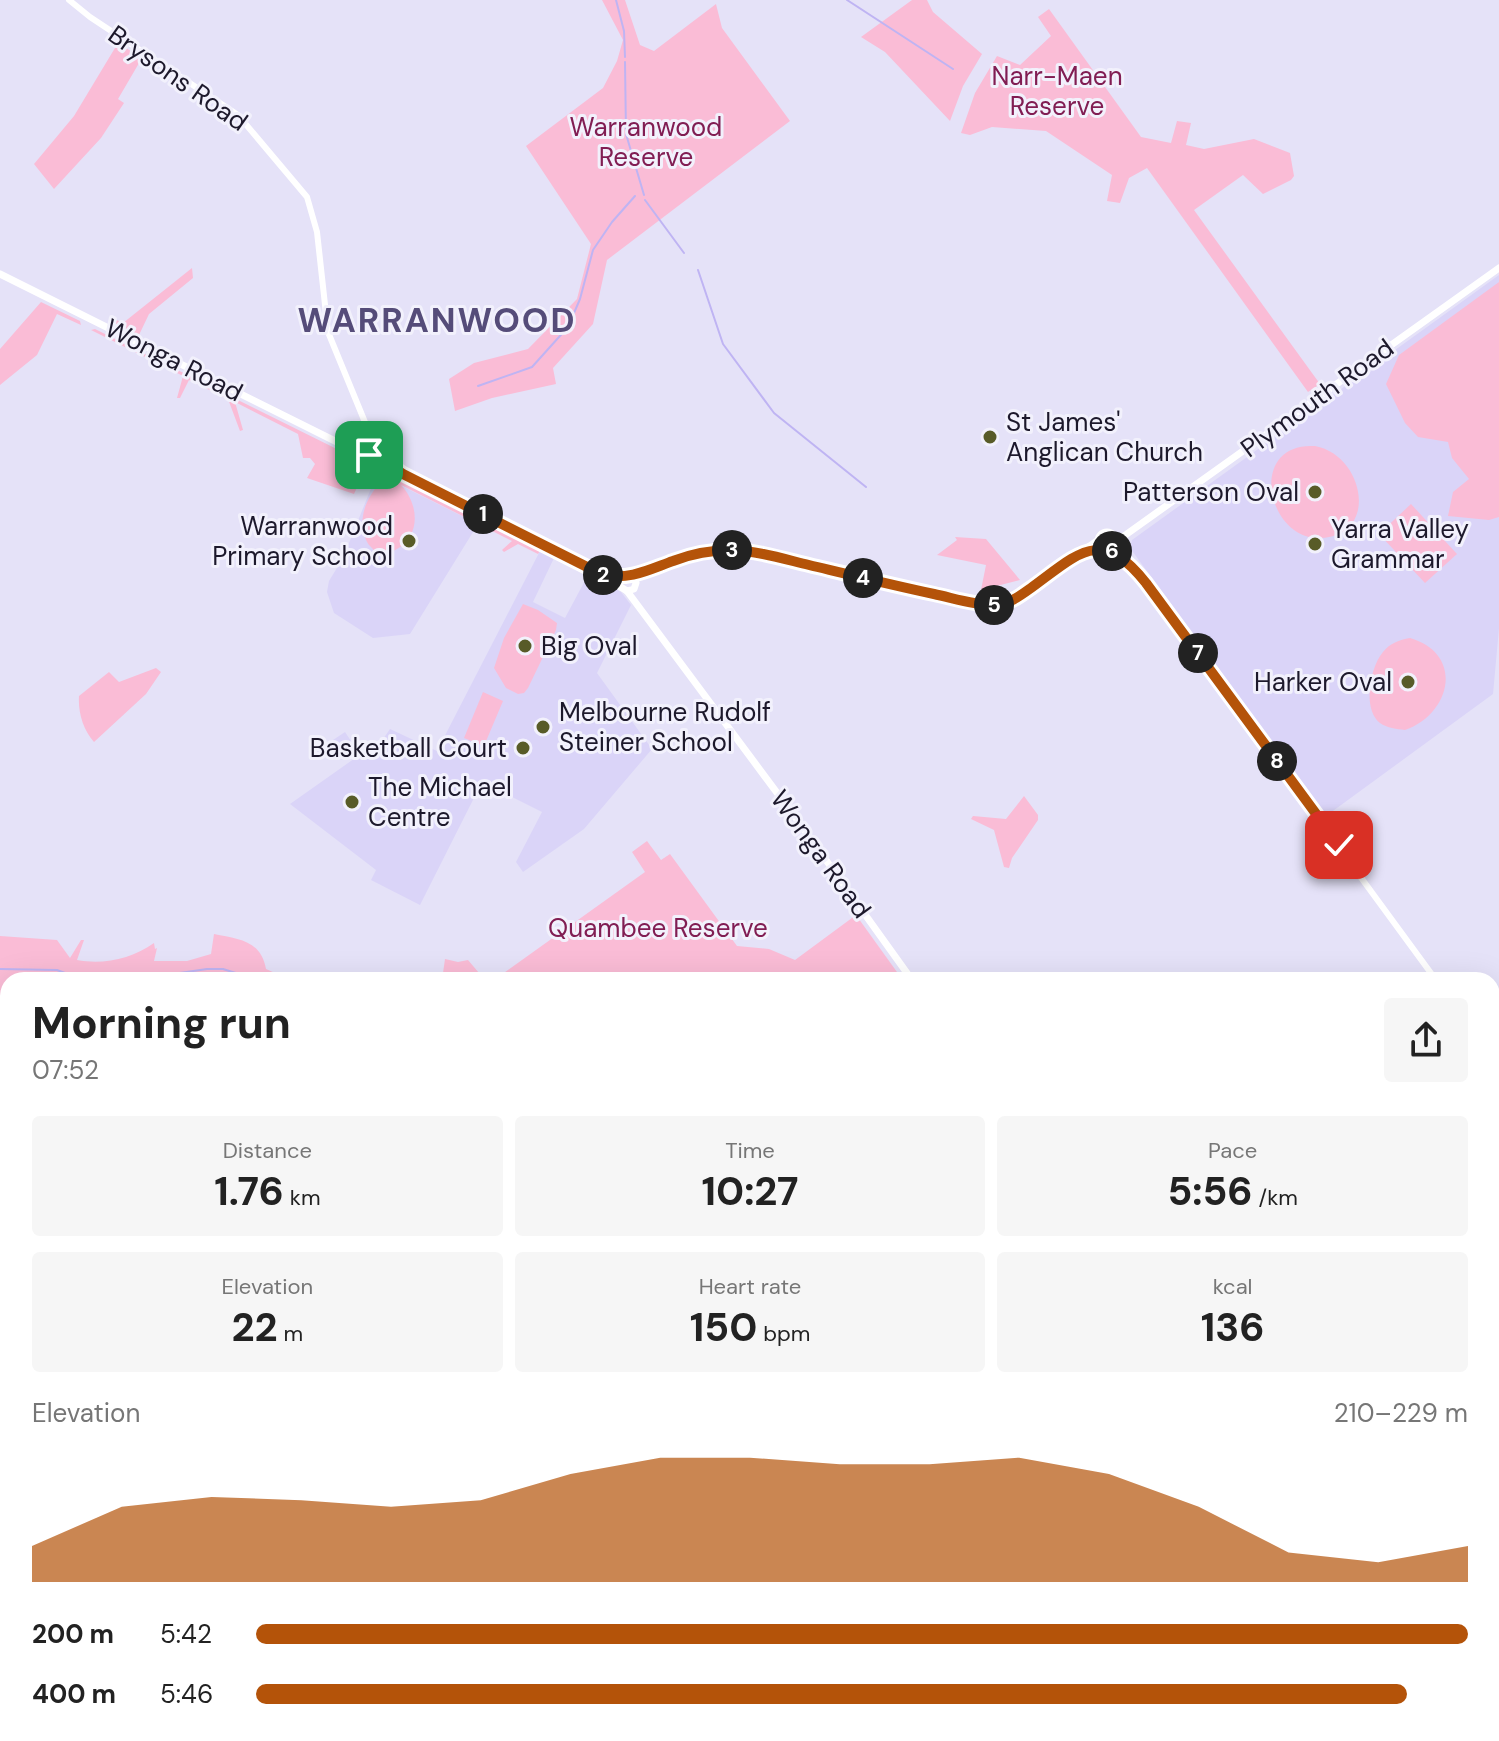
<!DOCTYPE html>
<html lang="en">
<head>
<meta charset="utf-8">
<style>
	:root { --surface:#fff; --page:#f6f6f6; --text:#222; --muted:#767676; --accent:#b45309 }
	body { margin:0; font-family:"DM Sans",sans-serif; background:var(--page); color:var(--text); height:100vh; display:flex; flex-direction:column; font-size:30px; white-space:nowrap }
	* { box-sizing:border-box; margin:0 }
	p { font-size:26px; color:var(--muted) }
	.icon { flex:none; width:44px; height:44px; fill:none; stroke:currentColor; stroke-width:2; stroke-linecap:round; stroke-linejoin:round }
	.map { position:relative; flex:1; overflow:hidden }
	.side { position:absolute; left:0px; top:972px; width:1500px; height:770px; display:flex; flex-direction:column; background:var(--surface); border-radius:24px 24px 0 0; box-shadow:0 8px 32px #0002 }
	.side>* { flex:none }
	.pin { position:absolute; display:grid; place-items:center; width:68px; height:68px; color:#fff; margin:-34px; border-radius:16px; box-shadow:0 4px 12px #0006 }
	.km { position:absolute; width:40px; height:40px; margin:-20px; border-radius:50%; background:#222; color:#fff; font-size:22px; line-height:40px; text-align:center }
	.round { display:grid; place-items:center; flex:none; width:84px; height:84px; border-radius:8px; background:var(--page) }
	.summary { display:flex; align-items:center; justify-content:space-between; height:136px; padding:0 32px }
	h1 { font-size:44px; font-weight:700; line-height:60px }
	.figures { display:grid; grid-template-columns:repeat(3,1fr); gap:12px; height:136px; padding:8px 32px }
	.figures div { display:grid; align-content:center; border-radius:8px; background:var(--page); text-align:center }
	.figures b { font-size:40px; font-weight:700 }
	.figures small { font-size:22px; font-weight:400 }
	.figures p { font-size:22px }
	.chart { height:224px; padding:16px 32px }
	.chart p { display:flex; justify-content:space-between }
	.chart svg { width:100%; height:144px; margin-top:8px; fill:var(--accent); opacity:.7 }
	ul { padding:0 32px; list-style:none; font-size:26px }
	li { display:grid; grid-template-columns:128px 96px 1fr; align-items:center; height:60px }
	li i { height:20px; border-radius:10px; background:var(--accent) }
	.map>svg:first-child { display:block }
	.built { fill:#dad4f8 }
	.green { fill:#fabcd6 }
	.lines { fill:none; stroke-linecap:round; stroke-linejoin:round }
	.stream { stroke:#bfb4f3; stroke-width:2 }
	.tertiary { stroke:#fff; stroke-width:6 }
	.secondary { stroke:#fff; stroke-width:7 }
	.primary { stroke:#fff; stroke-width:7 }
	.route-casing { stroke:#fff; stroke-width:16 }
	.route { stroke:#b45309; stroke-width:10 }
	.poi-dot { fill:#585b28; stroke:#f2f1fc; stroke-width:3 }
	.labels { text-anchor:middle; stroke-width:6; stroke-linejoin:round; paint-order:stroke }
	.park-label { font-size:26px; fill:#811d53; stroke:#f2f1fc }
	.street-label { font-size:26px; fill:#1d192c; stroke:#f2f1fc }
	.poi-label { font-size:26px; fill:#1d192c; stroke:#f2f1fc; text-anchor:start }
	.district-label { font-size:34px; font-weight:bold; letter-spacing:2px; fill:#554c79; stroke:#f2f1fc }
</style>
</head>
<body>
<div class="map">
<svg width="1499" height="1741" viewBox="0 0 1499 1741">
	<rect width="100%" height="100%" fill="#e5e2f8"/>
	<path class="built" d="M1499,275V628L1493,694L1326,816L1130,548L1132,540Z
		M380,475L478,524L410,634L373,638L334,613L327,592L329,581L343,558L376,476Z
		M540,551L554,558L533,602L565,618L588,575L621,592L631,605L597,673L652,749L584,829L523,872L516,862L542,812L482,782L420,905L371,880L376,870L290,804L358,756L333,740L345,732L351,741L375,751L390,729L437,751Z"/>
	<path class="green" d="M602,0H625L640,45L654,51L716,4L722,28L790,121L607,260L593,324L553,368L556,384L492,398L455,411L449,379L474,363L528,349L577,299L591,244L526,146L603,88L617,61L623,40Z
		M912,0H927L933,12L982,54L963,86L950,121L885,52L861,37Z
		M1049,9L1141,137L1171,143L1177,121L1191,123L1186,145L1204,149L1254,139L1290,153L1294,176L1291,180L1263,194L1243,175L1194,210L1320,384L1308,392L1147,168L1129,178L1120,203L1107,201L1112,175L1046,131L992,127L970,135L961,133L975,93L997,56L1020,65L1051,36L1038,17Z
		M118,43L142,58L118,99L124,103L101,138L54,189L34,164L74,116Z
		M192,268L193,278L149,314L139,335L112,322L110,317L123,323Z
		M1499,282V517L1489,520L1448,516L1453,492L1469,479L1452,458L1448,442L1418,437L1405,423L1386,384L1399,355Z
		M41,302L80,321L81,325L57,314L37,355L0,385V349Z
		M95,329L359,460L364,472L354,494L307,478L315,464L310,458H303L298,434L235,402L243,430L240,431L228,399L189,380L180,398H177L183,376L91,330Z
		M1315,446C1364,455 1380,535 1321,538C1267,541 1246,442 1315,446Z
		M385,473L540,551L538,554L518,544L504,552L502,550L512,541L401,485C418,503 422,534 397,549C392,552 385,555 379,553C374,551 372,548 369,545C355,525 365,498 381,482L396,483L380,475Z
		M1411,504L1457,554L1425,583L1379,534Z
		M955,537L986,539L1020,580L981,590L986,565L937,555L957,540Z
		M523,604L538,610L557,623L556,630L528,688L524,693L518,694L506,688L494,668L504,638Z
		M1410,638C1465,654 1451,714 1405,730C1397,729 1387,728 1380,723C1362,709 1370,667 1383,652C1390,643 1399,640 1410,638Z
		M156,668L161,672L146,694L94,742C83,729 78,713 79,696L109,672L119,682Z
		M483,692L503,701L484,746L464,738Z
		M1024,796L1038,815V820L1012,858L1009,868L1004,867L994,830L971,819L973,816L1006,819Z
		M647,841L661,860L670,854L737,946L769,949L795,960L856,915L902,979L494,980L645,872L632,852Z
		M214,934C238,939 261,940 266,969L291,980H8V992L0,995V936L57,940L70,958L81,940H84L77,960C103,965 132,959 154,943L155,949L157,948L154,961H187L211,954Z
		M445,959L458,962L468,960L485,980H442Z"/>
	<g class="lines">
		<path class="stream" d="M616,0L624,31L625,57
			M847,0L953,69
			M625,62L626,134L644,195
			M645,200L684,253
			M698,270L723,344L774,413L866,487
			M478,386L532,367L568,327L580,299L593,250L612,222L635,196
			M0,969L57,970L84,980
			M118,980L143,975L159,976L207,969H223L258,980
			M0,1375L8,1381
			M326,1734L334,1739
			M738,1734L746,1736L748,1741
			M467,1741L498,1734"/>
		<path class="tertiary" d="M69,0L90,17L238,115L307,197L317,232L328,332L369,432L380,452
			M1116,543L1436,980
			M1109,550L1124,558
			M1492,1030L1499,1034
			M148,1741L158,1734
			M1433,1741V1734"/>
		<path class="secondary" d="M627,591L798,821L912,980
			M1492,1624L1499,1619
			M1178,1741L1179,1734
			M1329,1741L1339,1734"/>
		<path class="primary" d="M0,274L347,447L371,454
			M368 460a9 9 0 1 1 18 0a9 9 0 1 1-18 0Z
			M385,461L403,474L597,572L627,591L634,589L636,583
			M1098 541a9 9 0 1 1 18 0a9 9 0 1 1-18 0Z
			M1117,541L1499,268
			M603,575L626,578L688,556L731,550L761,554L914,590L994,605L1020,596L1098,540
			M0,1356L8,1362
			M626,1734L632,1741"/>
	</g>
	<g class="lines">
		<g class="route-casing">
			<path id="route" d="M369,455L375,452L382,453L385,461L403,474L603,575C630,580 648,570 673,561C691,554 712,550 732,550C758,551 784,559 809,565C851,575 892,585 934,594C953,598 974,605 993,605C1008,605 1020,596 1031,588C1079,553 1101,526 1146,583L1339,845"/>
		</g>
		<use href="#route" class="route"/>
	</g>
	<g class="poi-dot">
		<circle cx="990" cy="437" r="8"/>
		<circle cx="1315" cy="492" r="8"/>
		<circle cx="409" cy="541" r="8"/>
		<circle cx="1315" cy="544" r="8"/>
		<circle cx="525" cy="646" r="8"/>
		<circle cx="1408" cy="682" r="8"/>
		<circle cx="543" cy="727" r="8"/>
		<circle cx="523" cy="748" r="8"/>
		<circle cx="352" cy="802" r="8"/>
	</g>
	<g class="labels">
		<g class="park-label">
			<text x="1057" y="85">Narr-Maen<tspan x="1057" dy="30">Reserve</tspan></text>
			<text x="646" y="136">Warranwood<tspan x="646" dy="30">Reserve</tspan></text>
			<text x="658" y="937">Quambee Reserve</text>
		</g>
		<g class="street-label">
			<text transform="translate(178 78) rotate(35)" y="9">Brysons Road</text>
			<text transform="translate(174 360) rotate(27)" y="9">Wonga Road</text>
			<text transform="translate(1317 398) rotate(-36)" y="9">Plymouth Road</text>
			<text transform="translate(821 854) rotate(54)" y="9">Wonga Road</text>
		</g>
		<g class="poi-label">
			<text x="1006" y="431">St James'<tspan x="1006" dy="30">Anglican Church</tspan></text>
			<text x="1299" y="501" text-anchor="end">Patterson Oval</text>
			<text x="393" y="535" text-anchor="end">Warranwood<tspan x="393" dy="30">Primary School</tspan></text>
			<text x="1331" y="538">Yarra Valley<tspan x="1331" dy="30">Grammar</tspan></text>
			<text x="541" y="655">Big Oval</text>
			<text x="1392" y="691" text-anchor="end">Harker Oval</text>
			<text x="559" y="721">Melbourne Rudolf<tspan x="559" dy="30">Steiner School</tspan></text>
			<text x="507" y="757" text-anchor="end">Basketball Court</text>
			<text x="368" y="796">The Michael<tspan x="368" dy="30">Centre</tspan></text>
		</g>
		<g class="district-label">
			<text x="437" y="332">WARRANWOOD</text>
		</g>
	</g>
</svg>
<div class="pin" style="left:369px;top:455px;background:#1e9e55"><svg class="icon" aria-label="arrive" viewBox="0 0 24 24"><path d="M6 21V4h12l-3 4 3 4H6"/></svg></div>
<div class="pin" style="left:1339px;top:845px;background:#d93025"><svg class="icon" aria-label="check" viewBox="0 0 24 24"><path d="M5 12l5 5 9-10"/></svg></div>
<b class="km" style="left:483px;top:514px">1</b>
<b class="km" style="left:603px;top:575px">2</b>
<b class="km" style="left:732px;top:550px">3</b>
<b class="km" style="left:863px;top:578px">4</b>
<b class="km" style="left:994px;top:605px">5</b>
<b class="km" style="left:1112px;top:551px">6</b>
<b class="km" style="left:1198px;top:653px">7</b>
<b class="km" style="left:1277px;top:761px">8</b>
<section class="side">
<div class="summary"><div><h1>Morning run</h1><p>07:52</p></div><a class="round"><svg class="icon" aria-label="share" viewBox="0 0 24 24"><path d="M12 15V3M7 8l5-5 5 5M5 13v7h14v-7"/></svg></a></div>
<div class="figures">
<div><p>Distance</p><b>1.76<small> km</small></b></div>
<div><p>Time</p><b>10:27</b></div>
<div><p>Pace</p><b>5:56<small> /km</small></b></div>
</div>
<div class="figures">
<div><p>Elevation</p><b>22<small> m</small></b></div>
<div><p>Heart rate</p><b>150<small> bpm</small></b></div>
<div><p>kcal</p><b>136</b></div>
</div>
<div class="chart"><p><span>Elevation</span>210–229 m</p>
<svg viewBox="0 0 160 44" preserveAspectRatio="none"><path d="M0 44V33L10 21L20 18L30 19L40 21L50 19L60 11L70 6L80 6L90 8L100 8L110 6L120 11L130 21L140 35L150 38L160 33V44z"/></svg>
</div>
<ul>
<li><b>200 m</b>5:42<i style="width:100%"></i></li>
<li><b>400 m</b>5:46<i style="width:95%"></i></li>
</ul>
</section>
</div>
</body>
</html>
